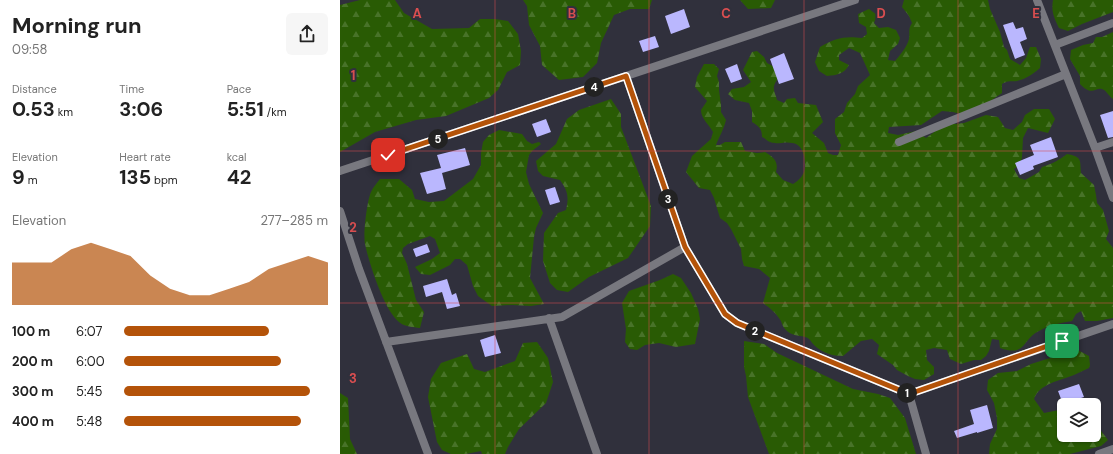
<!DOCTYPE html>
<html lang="en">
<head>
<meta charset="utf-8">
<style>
	:root { --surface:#fff; --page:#f6f6f6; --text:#222; --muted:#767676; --accent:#b45309 }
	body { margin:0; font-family:"DM Sans",sans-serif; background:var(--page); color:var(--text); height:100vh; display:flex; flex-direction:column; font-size:15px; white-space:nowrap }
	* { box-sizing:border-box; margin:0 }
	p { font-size:13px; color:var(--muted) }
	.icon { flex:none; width:22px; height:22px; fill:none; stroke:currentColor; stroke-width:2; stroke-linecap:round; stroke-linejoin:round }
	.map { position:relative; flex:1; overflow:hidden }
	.details { display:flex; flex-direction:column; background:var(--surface); width:340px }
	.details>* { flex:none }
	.buttons { position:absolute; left:717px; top:398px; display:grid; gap:8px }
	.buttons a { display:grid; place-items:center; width:44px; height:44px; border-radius:6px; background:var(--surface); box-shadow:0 1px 3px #0004; font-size:20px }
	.pin { position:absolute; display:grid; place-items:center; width:34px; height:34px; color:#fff; margin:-17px; border-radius:8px; box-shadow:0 2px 6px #0006 }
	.km { position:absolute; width:20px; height:20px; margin:-10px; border-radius:50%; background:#222; color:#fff; font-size:11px; line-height:20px; text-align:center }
	.round { display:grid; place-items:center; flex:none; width:42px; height:42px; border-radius:6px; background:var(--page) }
	.summary { display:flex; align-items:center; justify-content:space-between; height:68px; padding:0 12px }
	h1 { font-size:22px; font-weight:700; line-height:30px }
	.metrics { display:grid; grid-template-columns:repeat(3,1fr); gap:6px; height:68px; padding:4px 12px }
	.metrics div { display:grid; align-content:center }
	.metrics b { font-size:20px; font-weight:700 }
	.metrics small { font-size:11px; font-weight:400 }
	.metrics p { font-size:11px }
	.chart { height:112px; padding:8px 12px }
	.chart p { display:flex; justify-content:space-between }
	.chart svg { width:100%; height:72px; margin-top:4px; fill:var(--accent); opacity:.7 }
	ul { padding:0 12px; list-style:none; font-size:13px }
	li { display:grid; grid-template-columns:64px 48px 1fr; align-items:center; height:30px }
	li i { height:10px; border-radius:5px; background:var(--accent) }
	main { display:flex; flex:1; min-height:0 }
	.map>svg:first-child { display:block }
	.forest { fill:url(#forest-firs) }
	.building { fill:#bab7fe }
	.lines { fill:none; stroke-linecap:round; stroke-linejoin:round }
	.minor { stroke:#78787f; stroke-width:8 }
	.route-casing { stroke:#fff; stroke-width:8 }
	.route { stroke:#b45309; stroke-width:5 }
	.grid { fill:none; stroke:#d94e50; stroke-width:1; stroke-opacity:0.55 }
	.grid-label { font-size:13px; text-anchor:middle; font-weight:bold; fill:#d94e50; stroke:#30303c; stroke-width:4; stroke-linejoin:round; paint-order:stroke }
</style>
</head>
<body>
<main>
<section class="details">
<div class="summary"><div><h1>Morning run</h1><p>09:58</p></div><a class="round"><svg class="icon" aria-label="share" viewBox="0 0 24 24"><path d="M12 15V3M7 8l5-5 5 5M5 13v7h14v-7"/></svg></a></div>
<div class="metrics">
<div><p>Distance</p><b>0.53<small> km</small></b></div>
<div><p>Time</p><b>3:06</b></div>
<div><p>Pace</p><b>5:51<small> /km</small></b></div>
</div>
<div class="metrics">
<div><p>Elevation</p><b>9<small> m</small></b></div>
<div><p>Heart rate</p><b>135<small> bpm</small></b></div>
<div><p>kcal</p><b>42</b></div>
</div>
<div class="chart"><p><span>Elevation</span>277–285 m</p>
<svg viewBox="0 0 160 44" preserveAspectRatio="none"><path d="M0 44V18L10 18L20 18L30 10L40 6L50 10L60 14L70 26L80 34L90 38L100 38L110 34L120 30L130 22L140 18L150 14L160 18V44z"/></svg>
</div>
<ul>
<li><b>100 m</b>6:07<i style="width:71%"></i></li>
<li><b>200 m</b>6:00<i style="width:77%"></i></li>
<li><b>300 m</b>5:45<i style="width:91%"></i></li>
<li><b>400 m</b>5:48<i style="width:87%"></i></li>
</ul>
</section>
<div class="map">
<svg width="773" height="454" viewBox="0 0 773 454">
	<defs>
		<pattern id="forest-firs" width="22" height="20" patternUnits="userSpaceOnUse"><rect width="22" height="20" fill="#295b04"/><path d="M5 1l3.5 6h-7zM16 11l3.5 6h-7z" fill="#487329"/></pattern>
	</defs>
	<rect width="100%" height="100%" fill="#30303c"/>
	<path class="forest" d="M20,0H55L64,13L92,29L129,28L140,19H155L168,21L178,34L181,51L180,65L167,72L158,90L149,98L106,116L76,120L35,132L0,152V5Z
		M183,0H312L309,9H290L274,15L261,43L257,63L243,77L219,80L202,65L200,46L189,25L187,6Z
		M400,0H435L431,8L408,9Z
		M564,0H648L650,9L660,32L664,47L667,50L670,59L680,65L686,58L690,47H696L701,59L700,68C693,74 686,79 677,81C670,82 669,80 662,84V93L649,102L624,115L613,112L602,111L581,125L549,127L548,133L558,135L576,131L586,138L597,130L603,124H615L624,123L646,115L658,117L665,128L673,130L682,122L685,115L694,109H709L715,119L708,133L688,128L683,138L682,157L680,165L674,169L679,178L685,180L699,172L702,167C712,164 719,160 727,154C742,157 740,159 741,173L754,185L756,195L757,203L763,210L769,231L766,239L773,248V318L757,321H745L741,311L736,314L732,321C721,323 709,325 699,331C681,340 687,357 660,348L659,340L652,339L649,351L646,356L641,360H634L621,364L610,359L607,350L594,348L586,350L587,360L594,367V374L584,380L575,379L568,376L557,370L553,365L537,354L539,345L532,339L521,341L503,356C493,356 482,353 474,345C471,342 470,338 465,337C458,335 451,336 445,329C443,327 442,324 441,321C436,313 430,308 423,303L430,278L419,269L404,266L402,259L401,249L391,229L387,223L380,218L374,198L370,190L359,188L346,172L352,156L371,139L373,132C369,124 361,119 361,110L367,101L355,87L357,77L364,64H374L379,69L377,76L379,82V90L381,105V112L386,120C384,129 379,137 376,145H380L385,142H401L405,151L417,153L425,152C433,157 439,161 436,172L443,180L453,184C460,180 466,173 465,164C465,155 462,144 452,143C445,141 437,145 430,142C427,141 425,138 422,137C422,129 419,126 412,122V111L409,103L395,100L388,94L392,89L404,87L411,82L403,70L412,52L417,51L424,57L427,63L438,69C440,81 437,77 434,86C433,91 436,95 437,100L444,103L447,99L455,98L458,103L476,105L483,122L472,133L484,143L488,153L493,155H498L501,145L495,133V119L504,112L507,103L515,94L518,86L530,75L520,53L509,48L499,55V60L509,65C504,74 497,75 487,76L479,71L475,62L480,47C496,38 504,36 522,38L527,34L526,27L519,23L518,14L529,9L537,15L534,23L539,28L548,27L556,30L560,38L558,44L550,51L548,60L555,61C560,55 567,47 569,39C570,32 568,29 572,23L569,16L562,7Z
		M713,0H773V12L742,24L728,31L719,28C714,18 711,11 713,0Z
		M773,32V99C770,97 766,91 764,90C756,85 753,98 740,84V76L730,59L731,50L743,45L753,43L756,37H762Z
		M271,99L281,114V127L311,206L310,226L288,258L249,277L228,292L217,290L210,283L203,261L204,233L218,213L226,210C229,197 228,191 220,180L203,176L198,171L196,161L216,144L227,119L239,110Z
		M159,130L182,134L187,141L192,144L199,142L201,144L192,151L189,155L186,172L189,184L203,213L196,228L194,237L190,278L204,304L191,306L172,305L152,306L138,296L133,286L127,265L120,259H115L110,265L90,275L81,274L75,267L92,259L100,253L95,239L90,236L68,244L63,248L62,253L67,264L76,300L84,312L80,328C73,327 65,327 59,322C44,310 29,263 25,244C23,234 27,201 31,192C33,187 37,183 40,179H59L72,190L75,199L89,202L104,201L133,179L141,165V153L143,142L149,135Z
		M333,274L341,278L351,293L358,309L360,319L355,344L336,347L319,343L305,345L297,350L290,349L285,342L286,329L282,303L289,291L320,280Z
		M404,341L424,344L437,353L513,389L538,394L550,398L565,418L576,454H429L408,397L406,376L404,367Z
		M197,342L208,358L213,382L206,403L179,429L168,447L165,454H142L141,451L126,454H111L102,450L97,442L88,397L91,379L101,363L127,354L134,369L145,372L175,361L183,343Z
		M734,348L749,356L750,365L749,368C744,370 739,373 734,375C720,381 700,383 694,399L704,413L724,409V435H754V429L759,428L768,440L761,446L730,454H649L650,444L657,429V418L654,403L647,390L648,380L658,373L677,371L691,364L726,353Z
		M0,393L8,398L10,439L17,454H0Z"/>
	<path class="building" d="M344,9L350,27L331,34L325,16Z
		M673,22L676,29L683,27L687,39L680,42L685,55L675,59L663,25Z
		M315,36L319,47L303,52L299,41Z
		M444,53L454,79L439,84L430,59Z
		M397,64L402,79L391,83L385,69Z
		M773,111V137L768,138L760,115Z
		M206,119L211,132L197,137L192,124Z
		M711,137L718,157L693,166L694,169L680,175L675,163L694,155L690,145Z
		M125,148L130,165L102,173L106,189L87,194L80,173L101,168L97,155Z
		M215,187L220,202L210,205L205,190Z
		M87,244L90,252L76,257L73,249Z
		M107,279L112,295L116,293L120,306L107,309L102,292L86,297L83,286Z
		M155,335L161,353L145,357L140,340Z
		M739,384L744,397L723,404L718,391Z
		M647,405L653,428L637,433V432L617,438L614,431L634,424L630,410Z"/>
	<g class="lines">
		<path class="minor" d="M697,0L755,148L773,198
			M715,45L773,23
			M286,76L345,247L385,314L397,323L569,394L773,324
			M559,142L726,74
			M755,148L773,142
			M0,171L515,0
			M0,211L19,269L88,454
			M209,318L257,454
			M46,342L222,317L345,247
			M569,394L586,454
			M759,454L773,449"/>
	</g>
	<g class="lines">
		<g class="route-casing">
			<path id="route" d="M48,155L286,76L345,247L385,314L397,323L569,394L722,341"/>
		</g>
		<use href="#route" class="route"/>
	</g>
	<path class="grid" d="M155,0V454M309,0V454M464,0V454M618,0V454M0,151H773M0,303H773"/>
	<g class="grid-label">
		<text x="77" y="18">A</text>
		<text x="232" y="18">B</text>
		<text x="386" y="18">C</text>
		<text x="541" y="18">D</text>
		<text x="696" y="18">E</text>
		<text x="13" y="80">1</text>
		<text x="13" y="232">2</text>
		<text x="13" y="383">3</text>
	</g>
</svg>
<div class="buttons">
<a><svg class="icon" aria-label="layers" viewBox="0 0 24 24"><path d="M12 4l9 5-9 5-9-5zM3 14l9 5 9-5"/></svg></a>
</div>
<div class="pin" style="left:722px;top:341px;background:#1e9e55"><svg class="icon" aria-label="arrive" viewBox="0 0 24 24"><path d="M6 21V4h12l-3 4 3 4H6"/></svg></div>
<div class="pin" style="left:48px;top:155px;background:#d93025"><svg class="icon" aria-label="check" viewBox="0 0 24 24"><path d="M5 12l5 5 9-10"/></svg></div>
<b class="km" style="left:567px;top:393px">1</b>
<b class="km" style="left:415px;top:331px">2</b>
<b class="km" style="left:328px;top:199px">3</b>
<b class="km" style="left:254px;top:87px">4</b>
<b class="km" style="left:98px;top:139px">5</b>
</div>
</main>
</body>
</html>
